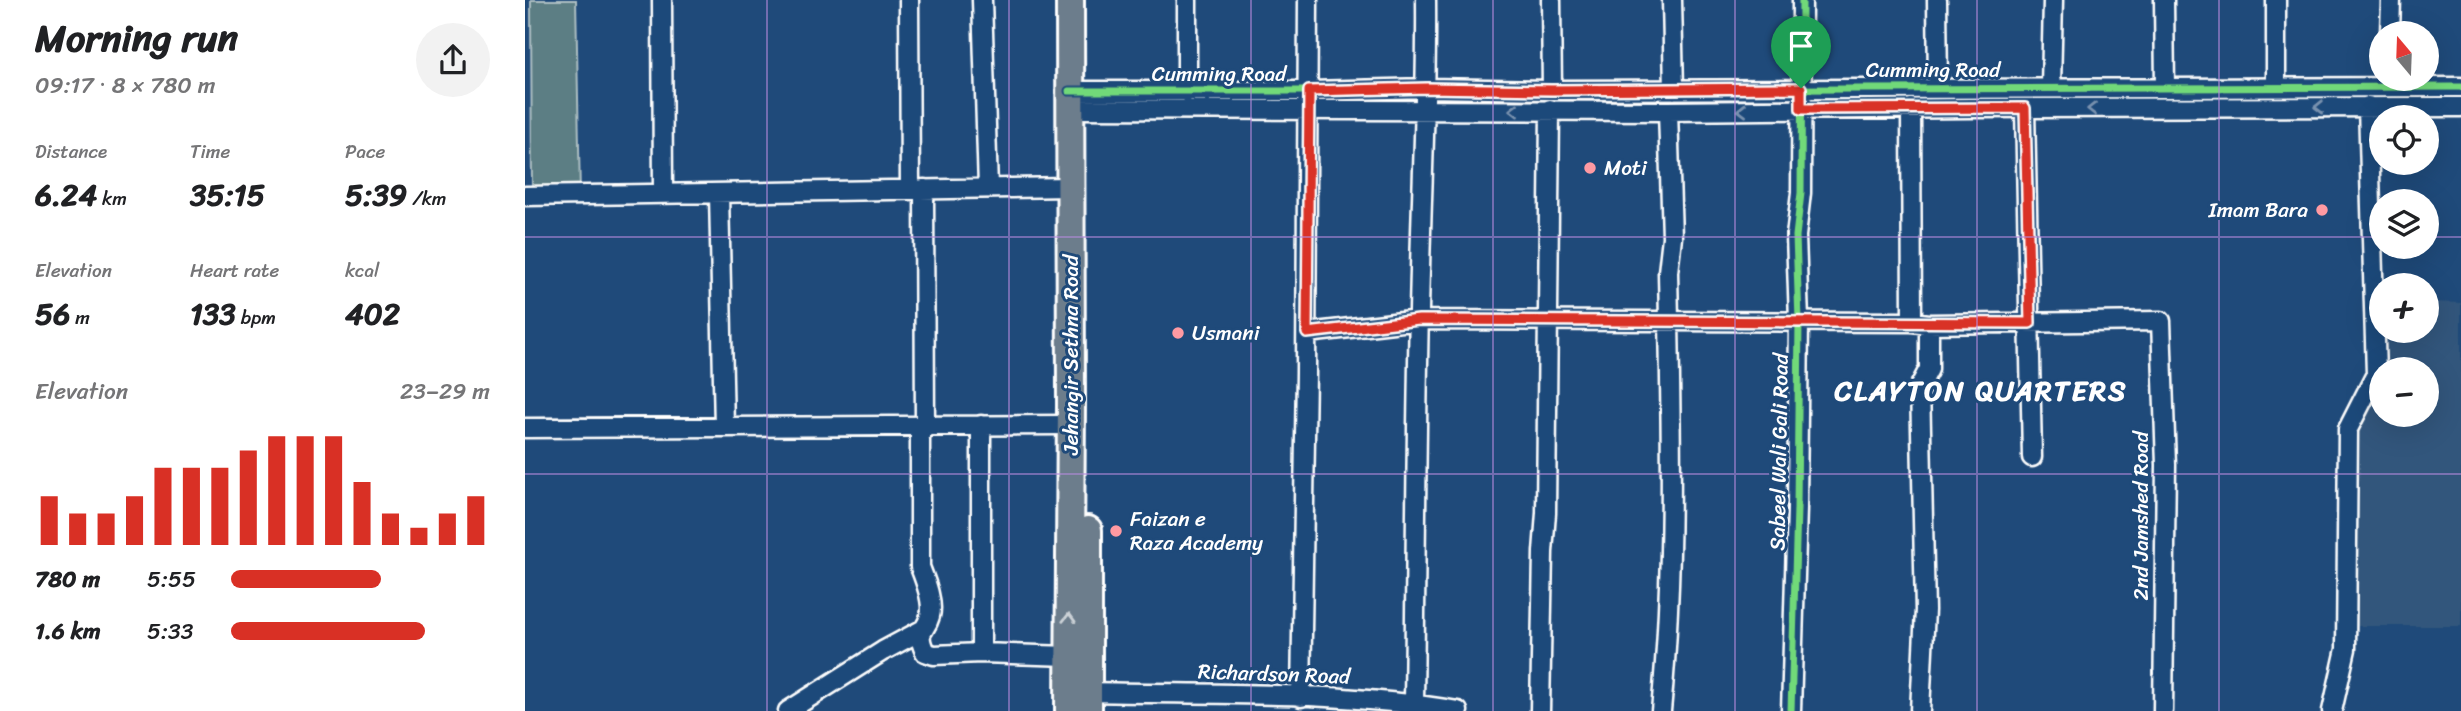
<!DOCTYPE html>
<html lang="en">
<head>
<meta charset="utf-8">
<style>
	:root { --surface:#fff; --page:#f2f2f2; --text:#202124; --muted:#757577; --accent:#d93025 }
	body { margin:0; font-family:Sriracha,sans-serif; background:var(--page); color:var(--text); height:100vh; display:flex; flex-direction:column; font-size:26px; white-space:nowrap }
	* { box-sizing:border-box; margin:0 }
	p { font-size:23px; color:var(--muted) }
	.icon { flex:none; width:38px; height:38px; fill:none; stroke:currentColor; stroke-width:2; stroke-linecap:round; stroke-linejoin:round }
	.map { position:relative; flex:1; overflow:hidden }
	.side { display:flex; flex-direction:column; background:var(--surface); width:525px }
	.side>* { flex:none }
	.needle { width:46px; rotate:341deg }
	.tools { position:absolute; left:1844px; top:21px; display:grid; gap:14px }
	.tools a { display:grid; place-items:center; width:70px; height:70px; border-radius:50%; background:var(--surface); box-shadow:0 7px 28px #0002; font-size:35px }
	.pin { position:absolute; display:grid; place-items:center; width:60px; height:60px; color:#fff; margin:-72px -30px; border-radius:50% 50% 50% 0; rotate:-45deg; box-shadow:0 0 7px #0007 }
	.pin .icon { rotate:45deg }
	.round { display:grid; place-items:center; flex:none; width:74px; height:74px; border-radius:37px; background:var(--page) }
	.overview { display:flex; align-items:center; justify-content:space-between; height:119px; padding:0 35px }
	h1 { font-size:38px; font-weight:700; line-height:52px }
	.stats { display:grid; grid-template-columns:repeat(3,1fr); gap:10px; height:119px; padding:7px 35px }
	.stats div { display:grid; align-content:center }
	.stats b { font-size:30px; font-weight:700 }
	.stats small { font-size:19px; font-weight:400 }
	.stats p { font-size:19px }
	.chart { height:196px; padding:14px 35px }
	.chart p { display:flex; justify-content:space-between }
	.chart svg { width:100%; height:126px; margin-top:7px; stroke:var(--accent); stroke-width:6 }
	ul { padding:0 35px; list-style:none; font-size:23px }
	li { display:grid; grid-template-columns:112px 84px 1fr; align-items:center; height:52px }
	li i { height:18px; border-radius:9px; background:var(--accent) }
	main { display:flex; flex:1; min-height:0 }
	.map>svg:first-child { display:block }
	.built { fill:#33567c; fill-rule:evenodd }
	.green { fill:#5b7e84; stroke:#adbec2; stroke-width:2 }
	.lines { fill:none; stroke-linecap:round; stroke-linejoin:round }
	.minor-casing { stroke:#fff; stroke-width:23 }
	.highway-casing { stroke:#fff; stroke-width:32 }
	.minor { stroke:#1f4a7a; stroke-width:18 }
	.highway { stroke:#6c7d8c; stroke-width:26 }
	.cycleway-casing { stroke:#1f4a7a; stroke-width:11 }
	.cycleway { stroke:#71d979; stroke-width:7 }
	.oneway { stroke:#7992af }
	.oneway2 { stroke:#ccd2d7 }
	.route-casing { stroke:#fff; stroke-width:14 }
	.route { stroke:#d93025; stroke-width:9 }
	.grid { fill:none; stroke:#b68bdc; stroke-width:2; stroke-opacity:0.55 }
	.poi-dot { fill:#ff9aa2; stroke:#1f4a7a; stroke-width:2.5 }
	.labels { text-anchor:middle; stroke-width:6; stroke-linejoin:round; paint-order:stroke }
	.street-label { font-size:21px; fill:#fff; stroke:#1f4a7a }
	.poi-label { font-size:21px; fill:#fff; stroke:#1f4a7a; text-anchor:start }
	.district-label { font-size:28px; font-weight:bold; letter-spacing:2px; fill:#fff; stroke:#1f4a7a }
</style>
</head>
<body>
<main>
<section class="side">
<div class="overview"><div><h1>Morning run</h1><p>09:17 · 8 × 780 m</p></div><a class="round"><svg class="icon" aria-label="share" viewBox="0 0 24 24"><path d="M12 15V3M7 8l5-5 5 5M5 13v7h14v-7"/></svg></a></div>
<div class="stats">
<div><p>Distance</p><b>6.24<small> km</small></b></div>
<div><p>Time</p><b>35:15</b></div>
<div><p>Pace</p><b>5:39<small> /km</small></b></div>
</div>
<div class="stats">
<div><p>Elevation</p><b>56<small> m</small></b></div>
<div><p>Heart rate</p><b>133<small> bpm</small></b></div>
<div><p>kcal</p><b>402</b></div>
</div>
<div class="chart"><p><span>Elevation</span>23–29 m</p>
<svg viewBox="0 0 160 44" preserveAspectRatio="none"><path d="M5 44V27M15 44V33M25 44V33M35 44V27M45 44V17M55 44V17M65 44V17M75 44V11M85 44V6M95 44V6M105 44V6M115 44V22M125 44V33M135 44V38M145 44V33M155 44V27"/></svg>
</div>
<ul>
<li><b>780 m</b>5:55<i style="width:58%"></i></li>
<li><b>1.6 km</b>5:33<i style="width:75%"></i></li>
</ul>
</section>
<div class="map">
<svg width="1936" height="711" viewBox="0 0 1936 711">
	<rect width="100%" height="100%" fill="#1f4a7a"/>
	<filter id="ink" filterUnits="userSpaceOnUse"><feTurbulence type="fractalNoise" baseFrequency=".0143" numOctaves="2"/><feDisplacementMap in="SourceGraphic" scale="14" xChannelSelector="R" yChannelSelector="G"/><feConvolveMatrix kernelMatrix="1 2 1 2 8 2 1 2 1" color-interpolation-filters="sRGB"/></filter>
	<g filter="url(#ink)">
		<path class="built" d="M1902,302L1936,303V626H1830L1831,413L1857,331H1902ZM1857,369H1902V415H1857Z"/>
		<path class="green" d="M6,0H51L55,195H7Z"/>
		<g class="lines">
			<g class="minor-casing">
				<path id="minor" d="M137,0L138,193
					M384,0L385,190
					M457,0L463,188
					M1026,0L1027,90
					M1147,0L1149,90
					M1412,0L1413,87
					M1639,0L1640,88
					M1751,0V87
					M1865,33L1866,0
					M1526,87L1528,0
					M544,91H784L902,88L1027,90L1936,87
					M662,92V0
					M1386,108L1387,322L1404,324V369L1395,386L1400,610L1395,711
					M1500,108L1507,457
					M544,109L1143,111L1446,108L1936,107
					M399,189L400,426L395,436V567C400,580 409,602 405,616C400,634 390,630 400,652L409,655L456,653L544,656
					M194,193L199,427
					M0,196L545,187
					M1404,324L1636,321L1641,465L1638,711
					M782,333L894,320L1387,322
					M456,425V653
					M0,428L546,425
					M563,692C686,695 812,690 933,711
					M776,697L781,373L783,0
					M889,703C891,559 891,414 895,270C897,180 902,90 901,0
					M263,711L358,651L397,630
					M1015,711L1018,552L1021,513L1025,109
					M1136,711C1150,565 1146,418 1143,272L1147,237L1143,111
					M1266,711L1272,508L1274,320L1271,236L1276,193L1277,0
					M1807,711L1821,649L1823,429L1851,374L1843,106"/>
			</g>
			<g class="highway-casing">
				<path id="highway" d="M544,711L546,405L545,0
					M563,711V530"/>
			</g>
			<use href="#minor" class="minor"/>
			<use href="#highway" class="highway"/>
			<g class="cycleway-casing">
				<path id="cycleway" d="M544,91H784L902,88L1027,90L1936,87
					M1266,711L1272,508L1274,320L1271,236L1276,193L1277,0"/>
			</g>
			<use href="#cycleway" class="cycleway"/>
		</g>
		<defs><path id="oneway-chevron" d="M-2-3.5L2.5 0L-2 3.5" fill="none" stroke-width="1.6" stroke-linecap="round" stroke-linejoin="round" transform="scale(1.75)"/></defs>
		<g class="oneway">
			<use href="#oneway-chevron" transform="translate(1794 107) rotate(179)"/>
			<use href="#oneway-chevron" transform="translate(1567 109) rotate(-180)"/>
			<use href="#oneway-chevron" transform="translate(989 110) rotate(180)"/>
			<use href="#oneway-chevron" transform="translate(1217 110) rotate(179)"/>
		</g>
		<use class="oneway2" href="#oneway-chevron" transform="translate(544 618) rotate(-89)"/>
	</g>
	<g class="lines" filter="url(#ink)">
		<g class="route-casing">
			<path id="route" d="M902,88L1027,90L1276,88V109L1500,108L1505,323L894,320L782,333L784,91Z"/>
		</g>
		<use href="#route" class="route"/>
	</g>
	<path class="grid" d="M242,0V711M484,0V711M726,0V711M968,0V711M1210,0V711M1452,0V711M1694,0V711M0,237H1857M1902,237H1936M0,474H1936"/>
	<g class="poi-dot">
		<circle cx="1065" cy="168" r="7"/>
		<circle cx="1797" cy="210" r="7"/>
		<circle cx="653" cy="333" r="7"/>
		<circle cx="591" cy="531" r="7"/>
	</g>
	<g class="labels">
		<g class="street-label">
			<text x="1408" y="77">Cumming Road</text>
			<text x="694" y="81">Cumming Road</text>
			<text transform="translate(546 355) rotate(-90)" y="7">Jehangir Sethna Road</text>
			<text transform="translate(1254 452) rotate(-89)" y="7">Sabeel Wali Gali Road</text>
			<text transform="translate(1616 516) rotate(-90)" y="7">2nd Jamshed Road</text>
			<text transform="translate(749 674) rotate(2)" y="7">Richardson Road</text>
		</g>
		<g class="poi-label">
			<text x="1079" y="175">Moti</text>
			<text x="1783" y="217" text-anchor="end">Imam Bara</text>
			<text x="667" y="340">Usmani</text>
			<text x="605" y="526">Faizan e<tspan x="605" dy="24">Raza Academy</tspan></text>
		</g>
		<g class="district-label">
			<text x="1456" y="400">CLAYTON QUARTERS</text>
		</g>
	</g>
</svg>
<div class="tools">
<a><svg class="needle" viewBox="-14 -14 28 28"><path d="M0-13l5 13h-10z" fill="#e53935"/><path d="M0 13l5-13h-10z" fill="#757577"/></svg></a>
<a><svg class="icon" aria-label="locate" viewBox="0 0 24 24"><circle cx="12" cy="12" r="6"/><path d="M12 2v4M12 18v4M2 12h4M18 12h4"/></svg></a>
<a><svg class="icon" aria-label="layers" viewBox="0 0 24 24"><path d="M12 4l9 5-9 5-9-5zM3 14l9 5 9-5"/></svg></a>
<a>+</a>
<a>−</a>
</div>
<div class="pin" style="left:1276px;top:88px;background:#1e9e55"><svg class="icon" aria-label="arrive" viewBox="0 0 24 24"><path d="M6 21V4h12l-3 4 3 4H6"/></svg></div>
</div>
</main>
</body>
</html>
